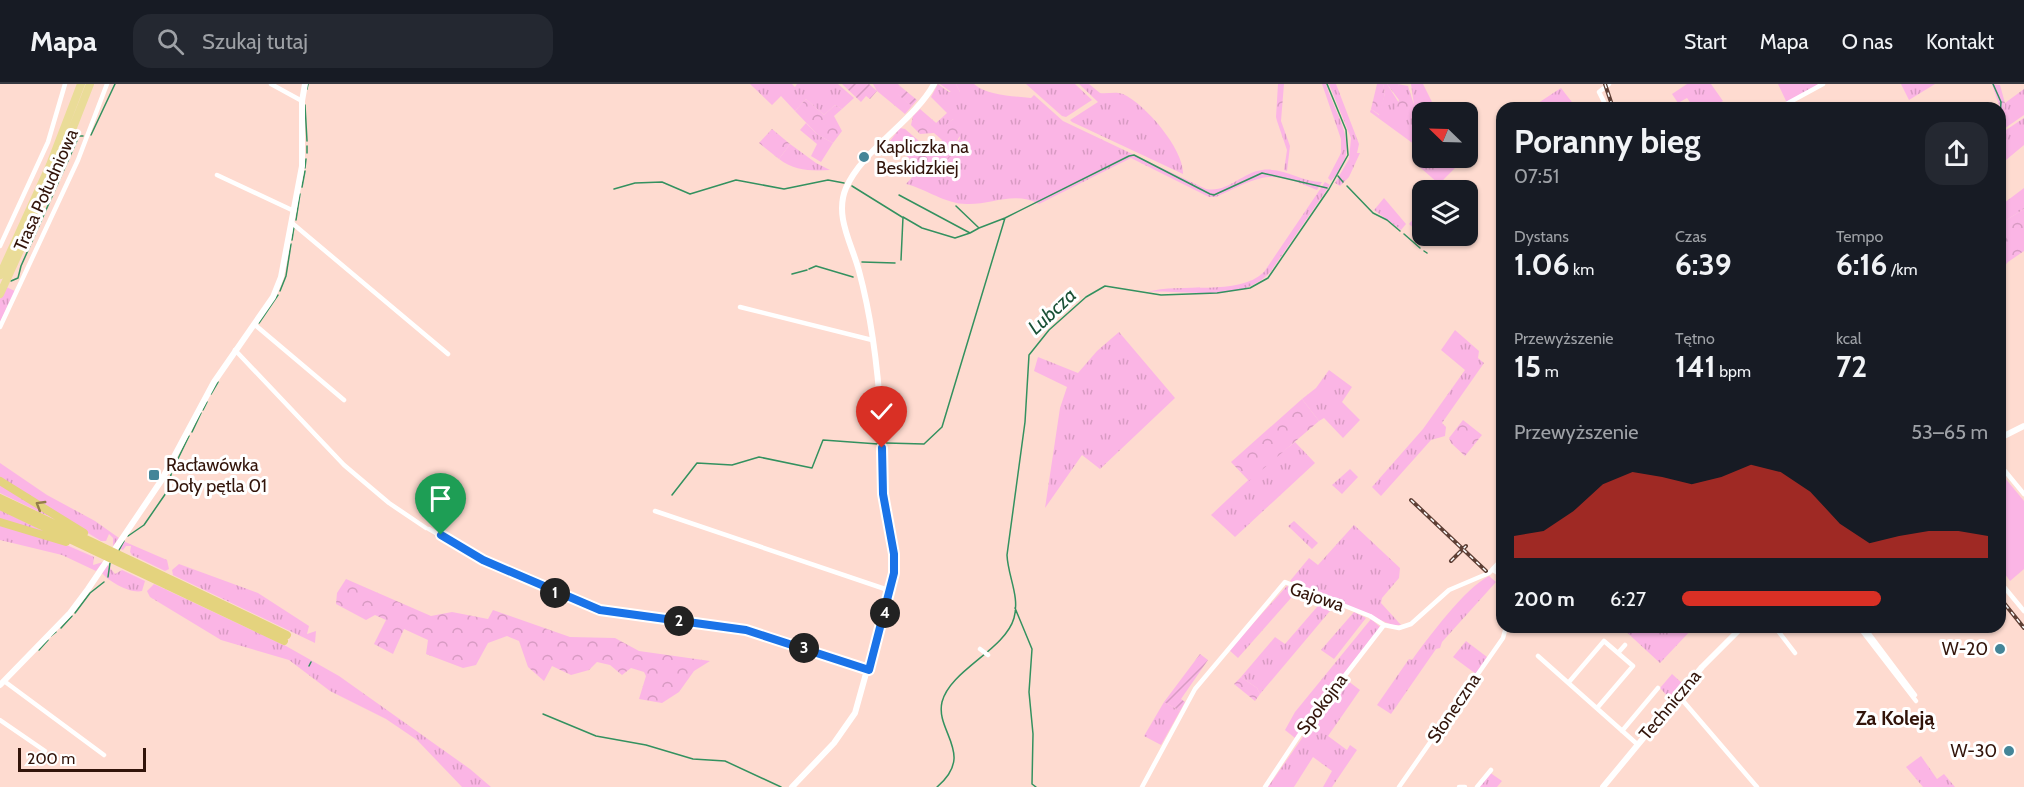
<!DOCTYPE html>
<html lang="pl">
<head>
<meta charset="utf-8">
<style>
	:root { --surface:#171b24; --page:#242831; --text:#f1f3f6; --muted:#9ea1a6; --line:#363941; --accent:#d93025 }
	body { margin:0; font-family:Cabin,sans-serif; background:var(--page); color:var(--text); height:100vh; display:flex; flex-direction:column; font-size:22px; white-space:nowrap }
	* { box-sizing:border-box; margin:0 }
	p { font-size:20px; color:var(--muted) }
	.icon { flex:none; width:33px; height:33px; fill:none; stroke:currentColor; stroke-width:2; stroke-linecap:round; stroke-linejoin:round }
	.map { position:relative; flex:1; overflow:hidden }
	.drawer { position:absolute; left:1496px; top:18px; width:510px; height:531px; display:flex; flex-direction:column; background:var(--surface); border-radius:18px; box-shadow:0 2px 4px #0004 }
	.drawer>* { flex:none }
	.needle { width:39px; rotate:293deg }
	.buttons { position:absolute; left:1412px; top:18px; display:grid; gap:12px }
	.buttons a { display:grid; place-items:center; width:66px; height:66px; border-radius:12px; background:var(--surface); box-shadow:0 2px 4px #0004; font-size:30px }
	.scale { position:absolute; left:18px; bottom:15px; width:128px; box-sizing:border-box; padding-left:6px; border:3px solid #32140a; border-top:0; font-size:16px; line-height:21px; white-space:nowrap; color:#32140a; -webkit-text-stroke:4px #fff; paint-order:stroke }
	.pin { position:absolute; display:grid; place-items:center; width:51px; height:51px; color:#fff; margin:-62px -26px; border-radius:50% 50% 50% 0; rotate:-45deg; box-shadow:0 0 6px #0007 }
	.pin .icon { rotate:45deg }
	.km { position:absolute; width:30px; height:30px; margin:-15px; border-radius:50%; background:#222; color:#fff; font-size:16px; line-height:30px; text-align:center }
	.round { display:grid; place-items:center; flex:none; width:63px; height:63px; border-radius:18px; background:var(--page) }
	.head { display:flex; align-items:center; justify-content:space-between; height:102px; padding:0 18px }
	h1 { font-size:33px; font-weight:700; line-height:45px }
	.stats { display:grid; grid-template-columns:repeat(3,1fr); gap:9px; height:102px; padding:6px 18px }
	.stats div { display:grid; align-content:center }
	.stats b { font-size:30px; font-weight:700 }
	.stats small { font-size:16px; font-weight:400 }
	.stats p { font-size:16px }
	.chart { height:168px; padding:12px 18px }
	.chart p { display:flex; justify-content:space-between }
	.chart svg { width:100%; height:108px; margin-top:6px; fill:var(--accent); opacity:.7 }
	ul { padding:0 18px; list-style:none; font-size:20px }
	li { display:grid; grid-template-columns:96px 72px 1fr; align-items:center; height:45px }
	li i { height:15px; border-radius:8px; background:var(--accent) }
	header { display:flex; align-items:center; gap:36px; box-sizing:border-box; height:84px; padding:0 30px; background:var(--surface); border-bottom:2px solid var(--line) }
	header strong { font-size:28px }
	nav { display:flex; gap:33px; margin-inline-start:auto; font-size:21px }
	.search { width:420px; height:54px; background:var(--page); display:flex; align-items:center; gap:15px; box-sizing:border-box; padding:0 21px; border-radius:18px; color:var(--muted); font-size:22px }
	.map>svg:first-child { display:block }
	.grass { fill:url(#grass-tufts) }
	.forest { fill:url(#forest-crowns) }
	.garden { fill:url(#garden-furrows) }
	.pitch { fill:#fbb5e5 }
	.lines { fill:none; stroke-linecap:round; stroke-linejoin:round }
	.stream { stroke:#33915f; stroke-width:1.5 }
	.minor { stroke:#fff; stroke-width:4.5 }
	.tertiary { stroke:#fff; stroke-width:6 }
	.trunk { stroke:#eadc98; stroke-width:8 }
	.motorway { stroke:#e4d37e; stroke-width:8 }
	.rail-casing { stroke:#5e3f35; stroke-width:4 }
	.rail { stroke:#fff; stroke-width:1.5; stroke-dasharray:4.5; stroke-linecap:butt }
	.oneway { stroke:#947d4a }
	.route-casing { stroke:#fff; stroke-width:12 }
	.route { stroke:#1a73e8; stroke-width:8 }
	.poi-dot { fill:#448598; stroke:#fff; stroke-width:2 }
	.labels { text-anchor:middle; stroke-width:6; stroke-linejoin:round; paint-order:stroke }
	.poi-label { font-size:18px; fill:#32140a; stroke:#fff; text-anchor:start }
	.street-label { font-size:18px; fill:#32140a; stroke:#fff }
	.water-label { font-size:20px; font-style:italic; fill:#1b5237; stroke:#fff }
	.neighbourhood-label { font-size:20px; font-weight:bold; fill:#32140a; stroke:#fff }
</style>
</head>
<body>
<header>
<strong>Mapa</strong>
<div class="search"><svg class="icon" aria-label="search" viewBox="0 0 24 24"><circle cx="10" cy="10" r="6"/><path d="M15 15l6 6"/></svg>Szukaj tutaj</div>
<nav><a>Start</a><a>Mapa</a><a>O nas</a><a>Kontakt</a></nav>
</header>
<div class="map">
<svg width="2024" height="703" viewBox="0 0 2024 703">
	<defs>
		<pattern id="grass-tufts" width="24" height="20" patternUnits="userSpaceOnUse" patternTransform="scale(1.5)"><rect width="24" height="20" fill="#fbb5e5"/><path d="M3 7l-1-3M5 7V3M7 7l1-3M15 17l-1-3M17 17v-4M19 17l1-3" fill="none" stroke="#d89bc3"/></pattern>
		<pattern id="forest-crowns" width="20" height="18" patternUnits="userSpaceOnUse" patternTransform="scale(1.5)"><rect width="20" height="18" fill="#fbb5e5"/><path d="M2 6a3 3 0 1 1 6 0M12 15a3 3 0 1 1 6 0" fill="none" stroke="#d89bc3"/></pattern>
		<pattern id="garden-furrows" width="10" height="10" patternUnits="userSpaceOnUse" patternTransform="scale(1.5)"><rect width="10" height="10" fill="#fbb5e5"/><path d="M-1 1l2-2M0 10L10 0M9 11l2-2" fill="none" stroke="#d89bc3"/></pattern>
	</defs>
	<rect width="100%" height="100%" fill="#fedbd0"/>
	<path class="grass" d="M750,0H792L795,3L797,0H838L854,14L842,25L835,21L824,31L806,15L795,27L781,12L772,21Z
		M873,0H898L900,2L897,9L912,22L905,30L877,7Z
		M938,0L949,8H960L956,0H974C988,12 1013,12 1031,14L1034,11L1063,37L1206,105C1228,109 1241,89 1262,86C1283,83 1302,98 1322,98L1317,106C1268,84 1261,92 1216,113H1209L1131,74L1039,120C1015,107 993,120 969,120C946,121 927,105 906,100L915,90C933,95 940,83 951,72L964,71L955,62L960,54L953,35L942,45L935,40L947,29L931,13Z
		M1026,0H1075L1092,16L1066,33L1062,32Z
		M1079,0H1089L1100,9C1108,10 1115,7 1123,10C1145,20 1184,65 1183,90L1072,38L1070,36L1098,18Z
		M1322,0H1326C1336,35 1364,63 1331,97L1328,94L1341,69V55Z
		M1329,0H1336L1359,60L1357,69H1360L1349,93L1340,102L1335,99L1349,75L1351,54Z
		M1383,0H1387L1406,30L1398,0L1408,2L1414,21L1411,0H1423L1437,28H1422V66L1370,28L1371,25L1379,31L1385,9Z
		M1687,0H1711L1723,17L1710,24H1694L1687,14L1678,19L1672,10Z
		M1778,0H1817L1818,1L1787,19Z
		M1901,0H1935L1909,16Z
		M1561,4L1575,22L1572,24L1532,23Z
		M2024,5V31L2001,47L2005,19Z
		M2024,34V61L2000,81V50Z
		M1277,37H1281L1290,62L1287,87L1284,86L1287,66Z
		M806,39L818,51L833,59L821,78L811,72L817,60L800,46Z
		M790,60L816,79L830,86C811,87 795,87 779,75Z
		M1422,69V74H1465L1439,100L1414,78Z
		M1325,98L1330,101L1271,187C1243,221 1182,205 1147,208C1181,198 1238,213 1264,188Z
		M2024,104V125L2000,140V122Z
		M1384,114L1406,140L1401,146L1374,126Z
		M6,203L15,207L0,238V215Z
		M1455,246L1479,267L1478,274L1484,279L1442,339L1446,343L1445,352L1431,356L1381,412L1372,403L1423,345L1465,286L1441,266Z
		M1119,248L1175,314L1100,385L1082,371L1045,424L1060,324L1067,303L1034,287L1038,273L1078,289L1097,267Z
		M1329,286L1352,303L1342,318L1360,336L1343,354L1324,334L1319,337L1302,315L1316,304Z
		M1295,358L1315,379L1235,453L1211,431L1259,386Z
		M0,379L47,411L95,437L119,454L113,462V454L109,450L106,457H101L0,395Z
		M1350,385L1358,393L1342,410L1332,401Z
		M0,399L66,441L0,409Z
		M0,426L50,450L0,435Z
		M1294,437L1318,459L1312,465L1288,442Z
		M0,440L55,456L94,473L93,481L103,478L96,487L62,471L0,456Z
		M1354,441L1400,484L1399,494L1382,514L1381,519L1401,541H1392L1290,497L1309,474L1318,481Z
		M123,457L167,476L169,485L165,487L132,471L130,468L131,462H126L123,466L118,464Z
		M107,480L115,490L122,486L145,497L142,507C131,510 109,498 102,489Z
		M179,480L258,509L309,542L307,550L316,547L315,559L173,491L172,486Z
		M1489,492L1496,498L1442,558L1440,564L1436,565L1391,630L1377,621L1409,575L1412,576C1428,554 1465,504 1489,492Z
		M154,500L286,562L339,592L470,685L491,703H462L417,656L386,635L330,607L289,576L221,556L150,513L147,507Z
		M1287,502L1298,506L1238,574L1229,566Z
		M1323,516L1335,521L1260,610L1257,604L1241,593L1275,553L1285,560Z
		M1354,528L1366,534L1334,575L1321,566Z
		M1371,535L1380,543L1295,654L1285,646L1295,628Z
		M1621,543H1670L1674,547L1678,543H1694L1660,579Z
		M1466,557L1487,573L1476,590L1453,573Z
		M1672,590L1683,600L1691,593L1671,616L1660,604Z
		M1344,594L1360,606L1328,652L1347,666L1350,661L1357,666L1332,703H1323L1332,687L1313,673L1294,703H1268Z
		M1164,618L1180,627L1161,661L1144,652Z
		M1921,672L1937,695L1944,690L1955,703H1923L1906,683Z
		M1489,688L1502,697L1497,703H1478Z"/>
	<path class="forest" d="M940,0H956L960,8L959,14Z
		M1278,0H1284L1281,37H1277L1276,33Z
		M1377,0H1383L1385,9L1380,31L1371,25Z
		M1387,0H1398L1401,8L1407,9L1409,25L1406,30L1395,26L1399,16Z
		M1992,0L2000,1L2005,19L2000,47V24Z
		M806,15L824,31L835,21L842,25L834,32L842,47L833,59L818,51L795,27Z
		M920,25L942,44L953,35L965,42L955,61L967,66L965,71L951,72C940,83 933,95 915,90L920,84L890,57L900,44L905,45L933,69L942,56L934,49L920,50L911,41L913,32Z
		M772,45L790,60L779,75L759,59Z
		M1422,124V142L1418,148L1409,140Z
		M2024,125V167L2008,178L2000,187V171L2003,169L2000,168V140Z
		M1302,315L1319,337L1249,397L1231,378Z
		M1463,336L1482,351L1465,372L1451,359L1449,354Z
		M346,495L431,532L452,528L488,535L493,526L570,553L615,554L639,567L710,577L694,587L679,608L662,619L639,615L646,592L644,588L631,584L622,591L610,581L597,578L589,586L571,591L552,582L544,597L528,583L519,557L507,552L488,559L476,581L463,584L426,570L428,556L404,545L393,570L374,560L386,536L375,531L366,536L336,520L337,509Z
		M1241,593L1257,604L1260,610L1255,617L1234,600Z"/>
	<path class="garden" d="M842,0H869L877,7L870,15L866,12L861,18Z
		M900,2L917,16L912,22L896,9Z
		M1200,570L1208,576L1181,615L1185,618L1180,627L1164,618Z"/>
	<path class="pitch" d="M2000,388L2024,417V485L2010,497L2000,483Z"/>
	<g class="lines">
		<path class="stream" d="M1993,0L2001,18L2000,32
			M307,5L308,0
			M305,21L307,57
			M91,51L115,0
			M307,62V69
			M305,84L306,75
			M1338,92L1343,98
			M852,102L902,133
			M1347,102L1373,129L1387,136L1400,147
			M302,103L305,87
			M614,105L635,99L662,98L690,110L736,96L784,105L828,96L844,99
			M899,111L970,149L979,144
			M956,122L979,144L1005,134
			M296,136L300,110
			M1404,150L1420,164
			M292,156L294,143
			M1424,167L1427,169
			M901,176L903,133L922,144L955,154L970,149
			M862,178L895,179
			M809,185L816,182L853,193
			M792,190L807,186
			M11,197L18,194L21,182L79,52H83
			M280,207L286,192L291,160
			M259,239L278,211
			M211,310L218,298
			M203,326L207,318
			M192,348L201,329
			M886,359L924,360L942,343L1005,134L1129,72L1134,71L1210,110L1214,111L1262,89L1327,104
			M672,411L697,379L732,381L759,373L812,384L823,356L878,360
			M128,452L144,441L166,409L172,387L189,352
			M118,468L124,457
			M108,493L110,479
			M1015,524L1032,565L1029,608L1033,650L1032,700L1036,703
			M75,529L90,509L104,498
			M61,544L72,532
			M51,552L56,548
			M39,566L48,556
			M309,582L311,578
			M543,630L596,652L646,661L693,675L725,677L781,703
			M937,703C976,670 935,648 942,618C950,586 1005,566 1014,534C1020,512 1008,493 1007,471L1025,338L1029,271L1049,246L1086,213L1105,202L1161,211L1217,209L1250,204L1268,194L1329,105L1348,71L1346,46L1327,0"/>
		<path class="minor" d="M271,0L302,17
			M1607,24L1599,8L1609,0
			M1779,24L1823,0
			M217,91L294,127
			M292,139L448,270
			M0,162L48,58L65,0
			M740,223L872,256
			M254,240L344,316
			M0,243L78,76L107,0
			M235,266L344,381L389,419L426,444
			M2000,381L2024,410
			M655,427L891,507
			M429,445L483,476L600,526L746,546L869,586
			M1493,486L1502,492
			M2000,498L2024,527
			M1775,543L1795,569
			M1859,543L1916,617
			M1864,543L1915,611
			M980,565L988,571
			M1618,569L1625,561
			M1538,572L1637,660
			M4,597L104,671
			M1569,598L1604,557L1633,582L1598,623
			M1678,611L1757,703
			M0,636L45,667
			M1622,647L1658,604
			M1142,703L1195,605L1285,498L1370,532L1384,541L1399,544L1411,540L1449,506L1489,489L1502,475
			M1265,703L1302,647L1384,541
			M1399,703L1503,554L1506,543
			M1459,703H1465
			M1477,703L1491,686"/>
		<path class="tertiary" d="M2000,354L2024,342
			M0,601L70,529L88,505L161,397L214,298L273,213L281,193L302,82V17L305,0
			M792,703L834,659L855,629L894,489C896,460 885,432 882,404C881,381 882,358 881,335C878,286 872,235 859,187C852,160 834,132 846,104C862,66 914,37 934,0
			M1603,703L1702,583L1742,543"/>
		<path class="trunk" d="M0,191L50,81L81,0
			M0,210L54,92L90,0"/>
		<path class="motorway" d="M0,397L84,449
			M0,414L287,551
			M0,422L284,557
			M0,438L66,458"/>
		<g class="rail-casing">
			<path id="rail" d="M1605,0L1613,24
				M1411,416L1486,487
				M1451,477L1466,462
				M2000,514L2024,544"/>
		</g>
		<use href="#rail" class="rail"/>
	</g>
	<defs><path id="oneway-chevron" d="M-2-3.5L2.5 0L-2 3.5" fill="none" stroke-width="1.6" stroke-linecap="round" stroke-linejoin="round" transform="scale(1.5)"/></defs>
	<use class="oneway" href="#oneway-chevron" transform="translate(40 421) rotate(-149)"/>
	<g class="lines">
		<g class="route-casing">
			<path id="route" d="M441,451L483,476L600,526L746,546L869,586L894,489V470L883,410L882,364"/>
		</g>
		<use href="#route" class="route"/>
	</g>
	<g class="poi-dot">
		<circle cx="864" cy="73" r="6"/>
		<rect x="148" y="385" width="12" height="12" rx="3"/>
		<circle cx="2000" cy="565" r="6"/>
		<circle cx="2009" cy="667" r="6"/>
	</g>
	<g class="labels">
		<g class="poi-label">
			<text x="876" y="69">Kapliczka na<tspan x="876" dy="21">Beskidzkiej</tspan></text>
			<text x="166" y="387">Racławówka<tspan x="166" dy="21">Doły pętla 01</tspan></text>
			<text x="1988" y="571" text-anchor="end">W-20</text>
			<text x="1997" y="673" text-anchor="end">W-30</text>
		</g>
		<g class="street-label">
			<text transform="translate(46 106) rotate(-66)" y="6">Trasa Południowa</text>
			<text transform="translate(1317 513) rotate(19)" y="6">Gajowa</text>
			<text transform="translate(1322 620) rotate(-53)" y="6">Spokojna</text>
			<text transform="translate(1670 621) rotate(-50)" y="6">Techniczna</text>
			<text transform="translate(1454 624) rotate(-56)" y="6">Słoneczna</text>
		</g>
		<g class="water-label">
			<text transform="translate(1052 227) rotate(-43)" y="7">Lubcza</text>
		</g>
		<g class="neighbourhood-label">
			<text x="1895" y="641">Za Koleją</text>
		</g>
	</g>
</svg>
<div class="buttons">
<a><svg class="needle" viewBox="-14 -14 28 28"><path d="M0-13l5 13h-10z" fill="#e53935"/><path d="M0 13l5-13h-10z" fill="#9ea1a6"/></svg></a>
<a><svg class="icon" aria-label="layers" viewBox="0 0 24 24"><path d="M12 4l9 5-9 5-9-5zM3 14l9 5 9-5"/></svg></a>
</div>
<div class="scale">200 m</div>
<div class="pin" style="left:441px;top:451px;background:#1e9e55"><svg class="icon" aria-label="arrive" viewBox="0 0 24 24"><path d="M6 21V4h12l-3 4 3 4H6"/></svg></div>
<div class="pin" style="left:882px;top:364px;background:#d93025"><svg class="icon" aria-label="check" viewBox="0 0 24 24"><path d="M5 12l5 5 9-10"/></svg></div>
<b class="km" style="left:555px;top:509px">1</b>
<b class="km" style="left:679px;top:537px">2</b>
<b class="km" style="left:804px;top:564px">3</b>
<b class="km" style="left:885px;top:529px">4</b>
<section class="drawer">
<div class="head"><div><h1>Poranny bieg</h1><p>07:51</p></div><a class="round"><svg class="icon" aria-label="share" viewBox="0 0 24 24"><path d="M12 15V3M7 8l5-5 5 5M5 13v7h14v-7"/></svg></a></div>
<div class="stats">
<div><p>Dystans</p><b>1.06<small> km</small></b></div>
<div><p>Czas</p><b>6:39</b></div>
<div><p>Tempo</p><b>6:16<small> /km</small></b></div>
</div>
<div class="stats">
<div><p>Przewyższenie</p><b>15<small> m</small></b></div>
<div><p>Tętno</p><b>141<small> bpm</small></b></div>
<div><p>kcal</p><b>72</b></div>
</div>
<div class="chart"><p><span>Przewyższenie</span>53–65 m</p>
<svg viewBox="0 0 160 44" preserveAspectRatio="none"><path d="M0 44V35L10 33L20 25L30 14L40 9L50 11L60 14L70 11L80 6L90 9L100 17L110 30L120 38L130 35L140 33L150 33L160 35V44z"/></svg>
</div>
<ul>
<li><b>200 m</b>6:27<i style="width:65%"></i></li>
</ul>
</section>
</div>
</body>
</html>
